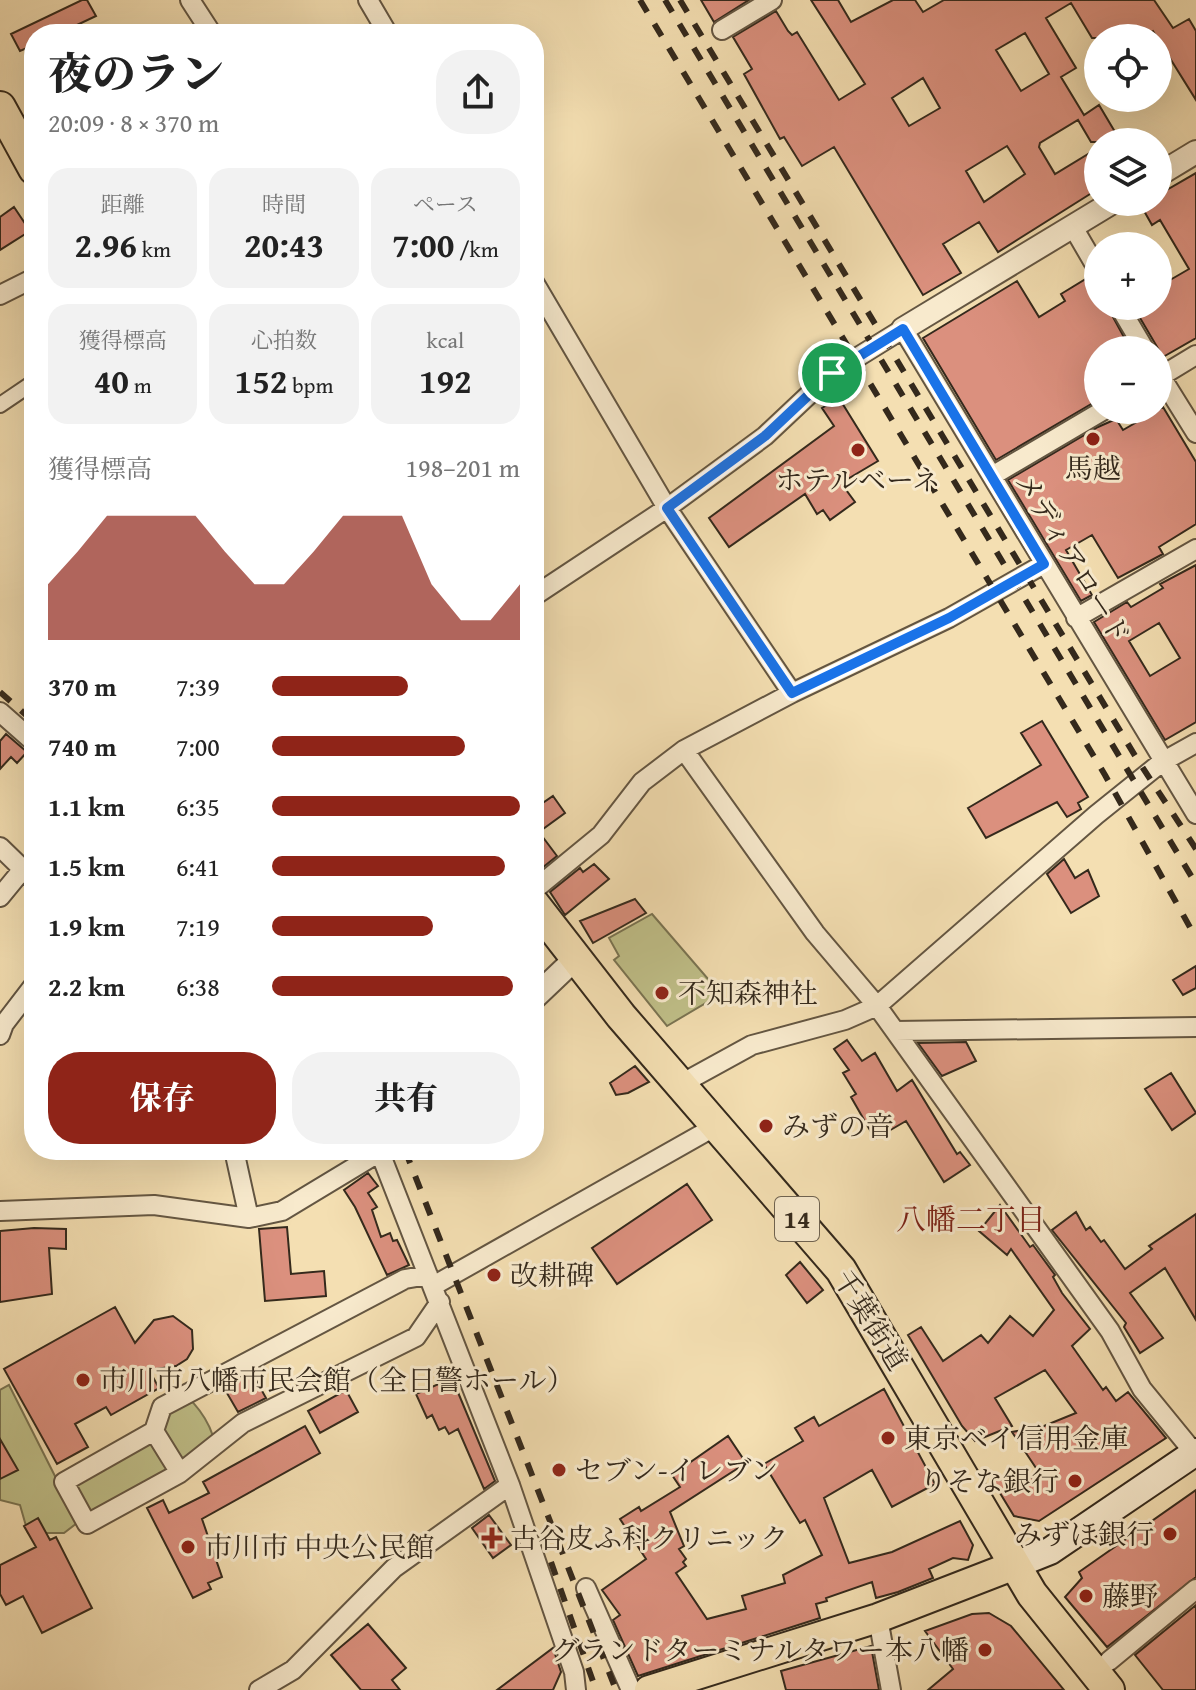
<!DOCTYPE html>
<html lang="ja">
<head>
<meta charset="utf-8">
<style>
	:root { --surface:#fff; --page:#f2f2f2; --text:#222; --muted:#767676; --accent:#8f2418 }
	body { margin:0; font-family:"Gentium Book Plus","Noto Serif JP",serif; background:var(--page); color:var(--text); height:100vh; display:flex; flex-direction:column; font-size:30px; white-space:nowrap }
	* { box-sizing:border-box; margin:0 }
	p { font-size:26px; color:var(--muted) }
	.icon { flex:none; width:44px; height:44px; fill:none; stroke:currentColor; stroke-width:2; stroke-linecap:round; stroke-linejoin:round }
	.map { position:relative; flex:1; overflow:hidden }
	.side { position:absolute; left:24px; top:24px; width:520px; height:1136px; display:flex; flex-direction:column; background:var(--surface); border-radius:32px; box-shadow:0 8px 32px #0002 }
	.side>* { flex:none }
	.fabs { position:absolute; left:1084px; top:24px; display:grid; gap:16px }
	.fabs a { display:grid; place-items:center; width:88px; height:88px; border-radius:50%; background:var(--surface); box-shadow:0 8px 32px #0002; font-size:40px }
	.pin { position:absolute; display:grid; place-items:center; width:68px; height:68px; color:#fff; margin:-34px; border:4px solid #fff; border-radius:50%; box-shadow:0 2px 8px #0007 }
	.round { display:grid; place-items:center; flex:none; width:84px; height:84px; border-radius:32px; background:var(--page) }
	.overview { display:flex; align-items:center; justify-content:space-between; height:136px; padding:0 24px }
	h1 { font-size:44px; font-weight:800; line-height:60px }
	.metrics { display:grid; grid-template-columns:repeat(3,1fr); gap:12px; height:136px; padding:8px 24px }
	.metrics div { display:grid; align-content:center; border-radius:20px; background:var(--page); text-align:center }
	.metrics b { font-size:34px; font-weight:800 }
	.metrics small { font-size:22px; font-weight:400 }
	.metrics p { font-size:22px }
	.chart { height:224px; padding:16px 24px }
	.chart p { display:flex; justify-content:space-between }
	.chart svg { width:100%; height:144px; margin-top:8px; fill:var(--accent); opacity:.7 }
	.action { display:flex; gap:16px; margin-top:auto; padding:16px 24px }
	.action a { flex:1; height:92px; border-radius:32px; background:var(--accent); color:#fff; font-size:32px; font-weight:800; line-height:92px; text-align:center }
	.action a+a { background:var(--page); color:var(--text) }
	ul { padding:0 24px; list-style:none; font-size:26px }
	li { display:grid; grid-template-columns:128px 96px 1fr; align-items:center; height:60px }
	li i { height:20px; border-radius:10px; background:var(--accent) }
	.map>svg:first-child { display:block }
	.green { fill:#c0c089; stroke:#7a7452; stroke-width:2 }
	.building { fill:#db907e; stroke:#34291c; stroke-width:2; fill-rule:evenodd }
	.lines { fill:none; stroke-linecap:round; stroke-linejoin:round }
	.pedestrian-casing { stroke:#645642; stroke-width:18 }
	.minor-casing { stroke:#645642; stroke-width:22 }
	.tertiary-casing { stroke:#645642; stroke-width:26 }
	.secondary-casing { stroke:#34291c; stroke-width:30 }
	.primary-casing { stroke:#34291c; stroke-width:32 }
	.trunk-casing { stroke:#34291c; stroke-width:34 }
	.pedestrian { stroke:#f8eacd; stroke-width:14 }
	.minor { stroke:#f8eacd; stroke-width:18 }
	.tertiary { stroke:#f8eacd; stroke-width:22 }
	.secondary { stroke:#f8eacd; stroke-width:26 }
	.primary { stroke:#f4dfb2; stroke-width:28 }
	.trunk { stroke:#f4dfb2; stroke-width:30 }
	.rail { stroke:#34291c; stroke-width:6; stroke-dasharray:14 14; stroke-linecap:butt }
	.route-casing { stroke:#fff; stroke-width:16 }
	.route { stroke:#1a73e8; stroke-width:10 }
	.poi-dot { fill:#8f2418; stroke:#f8eacd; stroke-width:3 }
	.labels { text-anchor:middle; stroke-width:6; stroke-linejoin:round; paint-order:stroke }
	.shield { fill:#f8eacd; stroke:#6f6351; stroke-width:2 }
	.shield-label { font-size:26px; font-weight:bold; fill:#34291c }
	.poi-label { font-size:28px; fill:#34291c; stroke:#f8eacd; text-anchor:start }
	.street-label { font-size:28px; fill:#34291c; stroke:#f8eacd }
	.neighbourhood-label { font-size:30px; fill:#7a1f14; stroke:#f8eacd }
</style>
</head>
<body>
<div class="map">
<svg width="1196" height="1690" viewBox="0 0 1196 1690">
	<rect width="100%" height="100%" fill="#f4dfb2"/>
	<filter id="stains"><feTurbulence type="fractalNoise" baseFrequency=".0025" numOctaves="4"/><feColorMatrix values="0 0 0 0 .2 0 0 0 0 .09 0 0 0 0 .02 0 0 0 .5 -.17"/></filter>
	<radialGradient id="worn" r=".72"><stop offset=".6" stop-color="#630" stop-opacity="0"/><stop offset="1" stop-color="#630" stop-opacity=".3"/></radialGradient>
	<path class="green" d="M652,914L721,994L667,1026L614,960L619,956L609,938Z
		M9,1385L61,1488L150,1439L180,1391C199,1405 215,1429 216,1453L77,1523L64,1533H28L20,1505L0,1500V1390Z"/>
	<path class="building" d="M82,0H87L96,16L58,34H34V45L20,51L11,34Z
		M701,0H749L714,22Z
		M811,0H838L851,22L893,0H915L923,12L944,0H1154L1173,28L1189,19L1196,31V100L1153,31L1141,38H1092L1071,3L1046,18L1076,68L1061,77L1084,115L1099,105L1121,142H1091L1078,120L1040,143L1039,147L1055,174L1098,148V189L998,252L979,222L943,244L961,273L923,295L834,147L802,166L784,137L780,139L744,74L752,69L733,37L776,11L788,31L792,35L797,32L839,100L865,84ZM1025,33L1049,74L1021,91L996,50ZM923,78L940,108L909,126L892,98ZM1007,146L1025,174L984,202L966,171Z
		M1196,173V338L1163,357L1133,306H1158V287L1189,269L1160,220L1152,225L1139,202H1158V195Z
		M14,207L30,231L0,250V217Z
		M1089,277L1098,282V306H1107L1131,350H1098V400L996,460L923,338L1017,281L1039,317L1065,301L1061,294Z
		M839,398L878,461L841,483L855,502L830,520L823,510L817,514L805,494L729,547L709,518L834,426L822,408Z
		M1163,407L1196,462V524L1159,547L1163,554L1118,578L1092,535L1066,550L1092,595L1081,601L1008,480L1098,427L1116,419L1123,430Z
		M1196,565V722L1165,740L1094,622L1127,602L1131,607L1163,588L1160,584ZM1159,623L1180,658L1150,676L1129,641Z
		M1042,721L1088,797L1078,803L1081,809L1067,817L1057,802L986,838L968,808L1041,765L1021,733Z
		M6,734L27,752L17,763L11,757L0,769V741Z
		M553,796L565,813L539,832L557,856L537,872L534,809Z
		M1064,859L1075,878L1088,870L1099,896L1071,913L1047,874Z
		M594,864L609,879L565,915L550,892L580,868L583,872Z
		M635,899L646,913L593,943L580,921Z
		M1196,966V988L1183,995L1173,980Z
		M847,1040L862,1061L875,1053L897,1091L912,1080L957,1154L960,1152L970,1165L944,1182L906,1121L875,1139L851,1097L856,1094L843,1073L849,1070L834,1049Z
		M966,1042L976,1061L942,1076L918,1043Z
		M635,1066L649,1082L628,1093L616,1095L610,1083Z
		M1171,1073L1196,1113L1172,1130L1145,1089Z
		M368,1173L378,1186L368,1193L377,1207L372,1210L381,1237L390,1233L393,1241L397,1240L409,1265L387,1275L355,1207L344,1190Z
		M687,1184L712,1220L617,1284L592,1248Z
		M1000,1205L1030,1247L1033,1245L1055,1275L1053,1277L1062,1293L1090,1329L1072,1346L1103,1390L1106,1387L1116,1401L1128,1392L1166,1438L1039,1521L1014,1516L992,1480L1042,1477L1012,1432L1044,1426L1076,1413L1045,1370L995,1398L1012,1426L975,1441L962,1426L908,1335L921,1327L943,1361L981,1335L988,1343L1010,1316L1033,1336L1054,1310L1011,1249L1007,1255L979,1231Z
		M1076,1212L1086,1230L1090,1227L1101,1242L1104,1240L1125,1269L1152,1249L1149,1246L1196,1214V1320L1165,1268L1130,1293L1163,1338L1140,1353L1124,1327L1126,1323L1052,1230Z
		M287,1227L291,1274L324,1271L326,1296L265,1301L259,1229Z
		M34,1228L66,1229V1249L49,1248L52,1294L0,1302V1231Z
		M800,1262L823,1290L807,1303L786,1275Z
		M115,1307L135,1343L154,1320L173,1316L192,1330L193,1349L187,1359L176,1366L149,1370L159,1388L111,1415L106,1407L75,1424L88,1447L57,1464L4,1369Z
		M252,1373L266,1398L238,1412L224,1388Z
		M452,1378L495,1481L484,1489L458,1429L449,1434L445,1427L439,1430L432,1415L427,1418L416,1394Z
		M884,1389L935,1484L892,1507L872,1470L824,1498L849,1563L892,1552L960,1521L973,1545L968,1560L953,1558L929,1569L933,1578L898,1592L876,1598L872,1582L826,1598L827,1601L816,1604L820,1618L638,1676L613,1620L620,1615L602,1590L646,1559L620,1519L639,1507L641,1511L680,1487L672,1475L728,1436L746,1463L670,1512L684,1546L679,1549L686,1559L683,1562L686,1566L676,1573L707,1619L746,1609L742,1596L785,1583L783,1575L822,1555L805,1520L800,1523L764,1464L803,1441L795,1428L814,1417L819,1426Z
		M346,1390L358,1412L320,1433L308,1411Z
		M305,1426L320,1453L202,1519L222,1577L208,1583L211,1589L193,1598L147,1508L163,1500L169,1513L209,1493L203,1482Z
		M0,1439L18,1470L0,1479Z
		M1196,1490V1577L1107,1647L1065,1597L1082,1578L1079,1572Z
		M489,1515L511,1545L493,1558L472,1528Z
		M38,1518L50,1540L56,1537L92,1608L42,1633L23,1596L6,1605L0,1594V1565L36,1547L24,1526Z
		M1196,1605V1690H1163L1135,1655Z
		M989,1613L1011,1626L1064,1690H928L953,1669L925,1631L972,1614Z
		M368,1624L406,1668L392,1680L400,1690H361L331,1655Z
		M871,1646L879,1690H786L781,1671Z
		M553,1648L561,1672L553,1690H497Z"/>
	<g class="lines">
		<g class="pedestrian-casing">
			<path id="pedestrian" d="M0,405L34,382"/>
		</g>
		<g class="minor-casing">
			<path id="minor" d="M190,0L212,34
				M368,0L388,34
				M722,30L772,0
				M1073,227L1098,270
				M534,282L667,508L792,693
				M0,295L34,278
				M1119,306L1145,350
				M1158,372L1196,433
				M1158,378L1196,355
				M992,476L1104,410
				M534,596L667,508L765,436L832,373L903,329L1196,814
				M1076,618L1196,549
				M0,712L34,742
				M684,750L815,933L877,1006L1110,1331L1142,1389L1196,1455
				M0,847L34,880
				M534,890L601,835L642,782L684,750L792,693L949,618L1044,564
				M0,897L23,869
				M895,1031L1196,1027
				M0,1035L4,1024L34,985
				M681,1084L752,1045L845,1020L877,1006L1096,815L1162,762L1196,743
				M234,1150L249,1218
				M379,1150L510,1485L574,1672L576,1690
				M0,1211L154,1205L249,1218L282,1211L383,1150
				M428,1275L405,1279L162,1407L154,1431L64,1482L87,1524L180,1473L243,1423L416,1337L440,1302
				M433,1286L716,1126
				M154,1431L180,1473
				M586,1588L631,1690
				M878,1618L891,1690
				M1109,1661L1196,1589
				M259,1690L293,1670L394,1568L510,1485"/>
		</g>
		<g class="tertiary-casing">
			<path id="tertiary" d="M1158,175L1196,152
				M903,329L1113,202
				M534,998L575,959"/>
		</g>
		<g class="secondary-casing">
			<path id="secondary" d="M1015,1565L1050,1551L1196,1452"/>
		</g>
		<g class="primary-casing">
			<path id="primary" d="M649,1690L878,1618L1015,1565"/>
		</g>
		<g class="trunk-casing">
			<path id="trunk" d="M0,107L34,169
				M534,904L621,1016L841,1270L1032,1594L1109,1690"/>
		</g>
		<use href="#pedestrian" class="pedestrian"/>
		<use href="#minor" class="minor"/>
		<use href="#tertiary" class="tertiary"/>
		<use href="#secondary" class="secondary"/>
		<use href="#primary" class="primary"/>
		<use href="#trunk" class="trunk"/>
		<path class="rail" d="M640,0L1105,775L1196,938
			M665,0L1196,884
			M680,0L1137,759L1196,849
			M0,692L34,722
			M405,1150L616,1690
			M551,1562L596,1690"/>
	</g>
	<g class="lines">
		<g class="route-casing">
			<path id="route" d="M903,329L1044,564L949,618L792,693L667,508L765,436L832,373Z"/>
		</g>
		<use href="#route" class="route"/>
	</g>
	<g class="poi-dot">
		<circle cx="1093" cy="439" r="8"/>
		<circle cx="858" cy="450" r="8"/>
		<circle cx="662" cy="993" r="8"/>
		<circle cx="766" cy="1126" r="8"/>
		<circle cx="494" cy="1275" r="8"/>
		<circle cx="83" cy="1380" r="8"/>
		<circle cx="888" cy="1438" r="8"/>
		<circle cx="559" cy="1470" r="8"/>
		<circle cx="1075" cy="1481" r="8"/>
		<circle cx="1170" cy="1534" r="8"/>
		<path d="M488 1526h8v8h8v8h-8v8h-8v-8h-8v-8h8z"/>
		<circle cx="188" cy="1547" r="8"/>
		<circle cx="1086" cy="1596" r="8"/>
		<circle cx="985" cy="1650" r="8"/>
	</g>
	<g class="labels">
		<rect class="shield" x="775" y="1197" width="44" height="44" rx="6"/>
		<g class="shield-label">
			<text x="797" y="1228">14</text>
		</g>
		<g class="poi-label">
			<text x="1093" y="478" text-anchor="middle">馬越</text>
			<text x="858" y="490" text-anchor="middle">ホテルベーネ</text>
			<text x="678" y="1003">不知森神社</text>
			<text x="782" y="1136">みずの音</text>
			<text x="510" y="1285">改耕碑</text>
			<text x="99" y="1390">市川市八幡市民会館（全日警ホール）</text>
			<text x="904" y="1448">東京ベイ信用金庫</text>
			<text x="575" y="1480">セブン-イレブン</text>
			<text x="1059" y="1491" text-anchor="end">りそな銀行</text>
			<text x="1154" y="1544" text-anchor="end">みずほ銀行</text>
			<text x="510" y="1548">古谷皮ふ科クリニック</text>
			<text x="204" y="1557">市川市 中央公民館</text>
			<text x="1102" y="1606">藤野</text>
			<text x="969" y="1660" text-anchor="end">グランドターミナルタワー本八幡</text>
		</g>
		<g class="street-label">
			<text transform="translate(1073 558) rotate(59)" y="10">メディアロード</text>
			<text transform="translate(871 1320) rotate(58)" y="10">千葉街道</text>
		</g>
		<g class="neighbourhood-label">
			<text x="971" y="1230">八幡二丁目</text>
		</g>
	</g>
	<rect width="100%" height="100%" filter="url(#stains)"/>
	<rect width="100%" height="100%" fill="url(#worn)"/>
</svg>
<div class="fabs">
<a><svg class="icon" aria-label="locate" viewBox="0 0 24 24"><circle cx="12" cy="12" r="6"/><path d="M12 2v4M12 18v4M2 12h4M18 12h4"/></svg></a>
<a><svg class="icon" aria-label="layers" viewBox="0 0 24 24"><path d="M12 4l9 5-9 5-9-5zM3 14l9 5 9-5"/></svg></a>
<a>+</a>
<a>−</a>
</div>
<div class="pin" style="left:832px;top:373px;background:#1e9e55"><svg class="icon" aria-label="arrive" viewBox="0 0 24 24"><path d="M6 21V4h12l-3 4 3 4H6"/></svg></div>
<section class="side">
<div class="overview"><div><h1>夜のラン</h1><p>20:09 · 8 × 370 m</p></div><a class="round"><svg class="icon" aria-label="share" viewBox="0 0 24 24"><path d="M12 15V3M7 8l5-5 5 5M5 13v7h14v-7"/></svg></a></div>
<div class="metrics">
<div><p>距離</p><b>2.96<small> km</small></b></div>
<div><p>時間</p><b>20:43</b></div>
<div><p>ペース</p><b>7:00<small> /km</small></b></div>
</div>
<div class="metrics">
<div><p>獲得標高</p><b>40<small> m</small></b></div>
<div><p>心拍数</p><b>152<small> bpm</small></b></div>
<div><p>kcal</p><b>192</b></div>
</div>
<div class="chart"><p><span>獲得標高</span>198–201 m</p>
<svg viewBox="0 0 160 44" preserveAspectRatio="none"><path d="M0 44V27L10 17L20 6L30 6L40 6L50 6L60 17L70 27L80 27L90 17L100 6L110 6L120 6L130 27L140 38L150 38L160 27V44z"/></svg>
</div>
<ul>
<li><b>370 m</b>7:39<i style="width:55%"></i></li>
<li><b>740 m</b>7:00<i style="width:78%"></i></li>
<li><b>1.1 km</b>6:35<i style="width:100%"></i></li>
<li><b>1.5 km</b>6:41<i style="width:94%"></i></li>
<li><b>1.9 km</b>7:19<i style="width:65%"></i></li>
<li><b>2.2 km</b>6:38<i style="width:97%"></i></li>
</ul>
<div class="action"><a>保存</a><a>共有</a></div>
</section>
</div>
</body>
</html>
